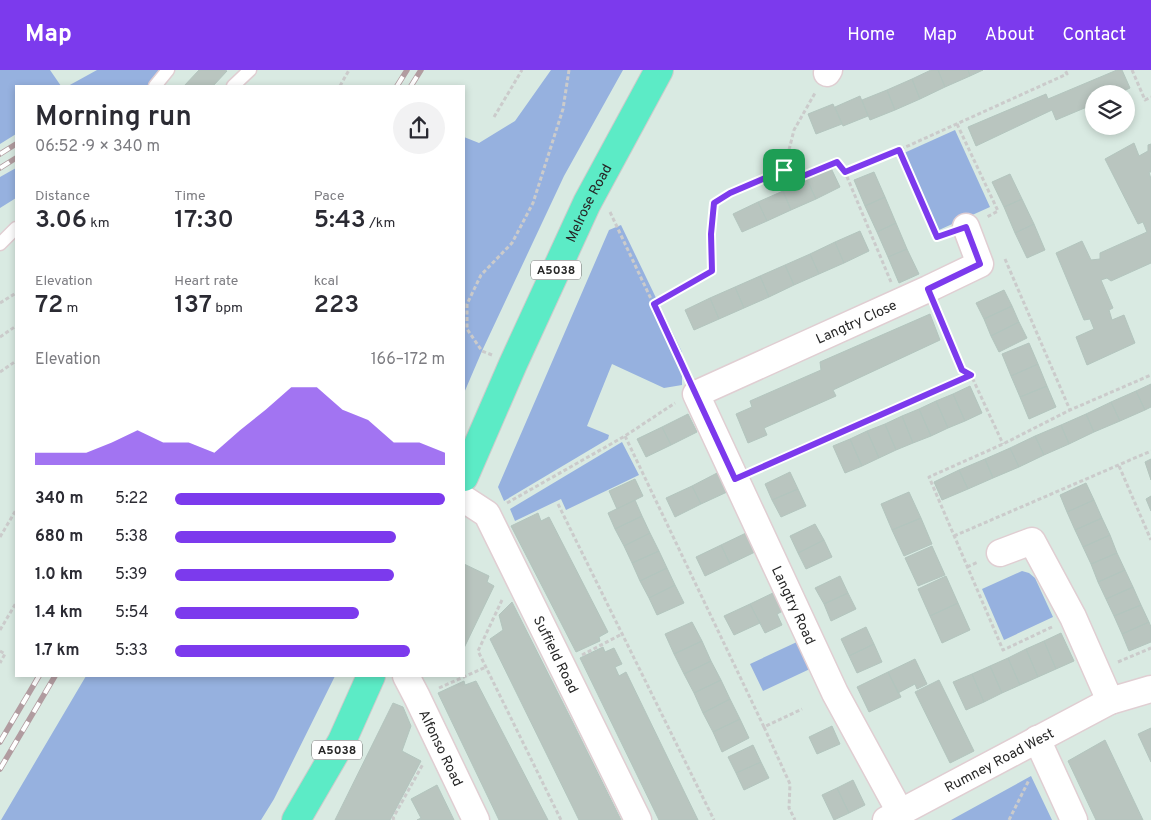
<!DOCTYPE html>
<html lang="en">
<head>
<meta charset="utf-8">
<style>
	:root { --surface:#fff; --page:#f2f2f3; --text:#2b2b33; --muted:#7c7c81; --accent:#7c3aed }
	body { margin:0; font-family:Overpass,sans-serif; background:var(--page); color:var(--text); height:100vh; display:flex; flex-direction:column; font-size:19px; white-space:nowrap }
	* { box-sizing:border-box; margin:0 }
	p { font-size:16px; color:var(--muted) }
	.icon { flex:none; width:28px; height:28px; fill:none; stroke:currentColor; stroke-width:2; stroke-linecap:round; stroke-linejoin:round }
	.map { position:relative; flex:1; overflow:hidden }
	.drawer { position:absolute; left:15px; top:15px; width:450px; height:592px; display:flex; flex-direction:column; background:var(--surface); border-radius:0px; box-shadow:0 2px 8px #0003 }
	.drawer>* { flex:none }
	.controls { position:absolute; left:1085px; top:15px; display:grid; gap:10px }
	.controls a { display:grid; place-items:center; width:50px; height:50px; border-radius:50%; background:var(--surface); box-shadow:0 2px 8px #0003; font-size:25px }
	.pin { position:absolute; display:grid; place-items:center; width:42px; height:42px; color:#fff; margin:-21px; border-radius:10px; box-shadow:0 2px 8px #0006 }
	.round { display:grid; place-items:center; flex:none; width:52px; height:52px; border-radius:26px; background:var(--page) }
	.head { display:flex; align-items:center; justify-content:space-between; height:85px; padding:0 20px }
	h1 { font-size:28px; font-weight:600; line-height:38px }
	.metrics { display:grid; grid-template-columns:repeat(3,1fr); gap:8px; height:85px; padding:5px 20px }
	.metrics div { display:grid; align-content:center }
	.metrics b { font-size:25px; font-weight:600 }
	.metrics small { font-size:14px; font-weight:400 }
	.metrics p { font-size:14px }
	.chart { height:140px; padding:10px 20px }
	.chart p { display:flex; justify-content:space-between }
	.chart svg { width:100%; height:90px; margin-top:5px; fill:var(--accent); opacity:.7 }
	ul { padding:0 20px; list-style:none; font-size:16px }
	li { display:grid; grid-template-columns:80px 60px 1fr; align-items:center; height:38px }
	li i { height:12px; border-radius:6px; background:var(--accent) }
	header { display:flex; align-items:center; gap:30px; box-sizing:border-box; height:70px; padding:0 25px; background:var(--accent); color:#fff }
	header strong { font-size:24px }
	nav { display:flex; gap:28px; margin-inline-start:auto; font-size:18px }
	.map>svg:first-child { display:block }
	.green { fill:#96b1df }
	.building { fill:#b9c5bf; stroke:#b3c5be }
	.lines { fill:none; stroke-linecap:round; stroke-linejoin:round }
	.service-casing { stroke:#e0ced2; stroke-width:15 }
	.minor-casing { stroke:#e0ced2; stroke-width:29 }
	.primary-casing { stroke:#cbcbcb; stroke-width:30 }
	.path { stroke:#cbcbcb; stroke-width:3; stroke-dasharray:4 2.5; stroke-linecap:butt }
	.service { stroke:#fff; stroke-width:12 }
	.minor { stroke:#fff; stroke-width:26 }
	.primary { stroke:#5cebc6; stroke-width:28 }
	.rail-casing { stroke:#b19ca0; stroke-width:5.5 }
	.rail { stroke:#fff; stroke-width:4; stroke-dasharray:11; stroke-linecap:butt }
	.route-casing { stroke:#fff; stroke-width:10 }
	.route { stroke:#7c3aed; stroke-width:6 }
	.labels { text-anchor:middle; stroke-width:4; stroke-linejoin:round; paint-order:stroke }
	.shield { fill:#fff; stroke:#686868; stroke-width:1 }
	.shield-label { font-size:12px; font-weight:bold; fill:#272727 }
	.street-label { font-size:14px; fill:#272727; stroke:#fff }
</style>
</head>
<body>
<header>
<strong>Map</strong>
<nav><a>Home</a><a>Map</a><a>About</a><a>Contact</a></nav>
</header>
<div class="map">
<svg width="1151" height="750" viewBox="0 0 1151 750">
	<rect width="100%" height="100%" fill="#d9eae2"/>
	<path class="green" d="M0,0H50L61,16H16V64L0,74Z
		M97,0H163L150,16H68Z
		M551,0H623L564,106L482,281L464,323V67L479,73L515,51Z
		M955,60L990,137L939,160L904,83Z
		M16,98V128L0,138V107Z
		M621,155L682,282V315L664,318L612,294L587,356L609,365L608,369L504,431L498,417L609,160Z
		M622,372L639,405L566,440L561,429L515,451L510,439Z
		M1022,501L1029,503L1035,508L1053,547L1004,570L982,519Z
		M799,571L812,598L763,621L750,594Z
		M86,606H335L274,729L261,750H1Z
		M1031,706L1052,750H951Z"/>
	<path class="building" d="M199,0H225L227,1L213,16H184Z
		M931,0H938L945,17L920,29L912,9Z
		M938,0H968L970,6L945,17Z
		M968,0H983L970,6Z
		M1117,0H1122L1130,18L1117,24H1094V34L1056,50L1052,40L976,76L968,57L1046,24L1048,29Z
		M912,9L920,29L895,40L887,20Z
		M887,20L895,40L870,50L862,30Z
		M860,26L868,46L843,56L835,37Z
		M833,34L842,54L816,64L808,44Z
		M1134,73L1139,86L1148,81V75L1151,74V102H1149L1151,109V193L1111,211L1107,208L1101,210L1113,238L1109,240L1112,250L1124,245L1135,273L1087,295L1076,267L1094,259L1090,249L1084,250L1056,183L1082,171L1091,190L1100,189V183L1147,162L1143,152L1138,154L1105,89Z
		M831,98L840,117L816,129L807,110Z
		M874,102L885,127L865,136L854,110Z
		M1010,104L1022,129L1004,137L992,112Z
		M807,110L816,129L791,140L783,121Z
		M783,121L791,140L767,151L758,132Z
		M885,127L896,153L877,162L865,136Z
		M1022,129L1034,154L1015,163L1004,137Z
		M758,132L767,151L742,162L733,144Z
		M896,153L907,179L888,187L877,162Z
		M1034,154L1045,180L1027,188L1015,163Z
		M860,161L869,181L844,193L835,172Z
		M835,172L844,193L819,204L810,184Z
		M907,179L919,204L899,213L888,187Z
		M810,184L819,204L794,215L785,195Z
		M785,195L794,215L769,227L760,206Z
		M760,206L769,227L744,238L735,217Z
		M735,217L744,238L719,249L710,228Z
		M1004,220L1012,236L984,249L976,233Z
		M710,228L719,249L694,260L685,240Z
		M1012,236L1019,252L991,266L984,249Z
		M930,244L940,270L833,320L836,326L764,358L767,365L748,373L736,344L752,337L750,331L821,300L820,292Z
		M1019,252L1027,268L999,282L991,266Z
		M1029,273L1038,294L1011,306L1002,284Z
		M1038,294L1047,316L1020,327L1011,306Z
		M1151,314V337L1145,340L1136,321Z
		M970,316L982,343L965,351L953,324Z
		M1047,316L1056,337L1029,349L1020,327Z
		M1136,321L1145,340L1120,351L1111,332Z
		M953,324L965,351L948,358L936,331Z
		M936,331L948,358L931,366L919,339Z
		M1111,332L1120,351L1094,362L1086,344Z
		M919,339L931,366L913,373L902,346Z
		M688,344L697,362L671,375L662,357Z
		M1086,344L1094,362L1069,374L1061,355Z
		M902,346L913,373L896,380L885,354Z
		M885,354L896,380L879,388L867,361Z
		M1061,355L1069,374L1044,385L1035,366Z
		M662,357L671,375L646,387L637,369Z
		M867,361L879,388L862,396L850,369Z
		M1035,366L1044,385L1019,397L1010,378Z
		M850,369L862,396L845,403L833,376Z
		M1010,378L1019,397L993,408L985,389Z
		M985,389L993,408L968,419L959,400Z
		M1151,389V410L1145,392Z
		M959,400L968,419L942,430L934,412Z
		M790,402L798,419L772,430L765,414Z
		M717,403L727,422L701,434L692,416Z
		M635,409L643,426L617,439L609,421Z
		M1086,413L1094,430L1067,442L1060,425Z
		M692,416L701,434L675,447L666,428Z
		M798,419L806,436L781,447L772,430Z
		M909,422L921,448L892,460L881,434Z
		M1151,426V441L1146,429Z
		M635,430L642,446L615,459L608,443Z
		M1094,430L1102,448L1075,460L1067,442Z
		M538,443L541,451L549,447L608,562L599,567L600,571L576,582L511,456Z
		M642,446L650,463L624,476L615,459Z
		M921,448L932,474L904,486L892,460Z
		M1102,448L1110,465L1083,477L1075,460Z
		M815,454L824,470L798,483L790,466Z
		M650,463L659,481L632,493L624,476Z
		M746,463L755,482L730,494L721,475Z
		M1110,465L1117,483L1091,494L1083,477Z
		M824,470L832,487L806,499L798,483Z
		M721,475L730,494L705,506L696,487Z
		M932,476L945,505L918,516L905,488Z
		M659,481L667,498L640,511L632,493Z
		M1117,483L1125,500L1098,512L1091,494Z
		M464,494L489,506L487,512L494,516L464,578Z
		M667,498L675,515L649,528L640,511Z
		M1125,500L1133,517L1106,529L1098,512Z
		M840,506L848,523L824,534L815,518Z
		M946,506L958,533L930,546L918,519Z
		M675,515L684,533L657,545L649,528Z
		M1133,517L1141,535L1114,546L1106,529Z
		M775,522L785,540L777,544L782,555L765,563L750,534Z
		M848,523L856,539L831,551L824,534Z
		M512,532L572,651L621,750H579L490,569L503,560L499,545Z
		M958,533L970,560L942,573L930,546Z
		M750,534L760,553L734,565L724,546Z
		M1141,535L1149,552L1122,564L1114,546Z
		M692,552L702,571L674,584L665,564Z
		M1149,552L1151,557V572L1129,581L1122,564Z
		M866,557L874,574L849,586L841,569Z
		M1061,563L1074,591L1056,599L1044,571Z
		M702,571L711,591L684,604L674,584Z
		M1044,571L1056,599L1038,607L1026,579Z
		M874,574L882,592L857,603L849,586Z
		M603,577L605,582L614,578L622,594L615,597L619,606L626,602L698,750H659L580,588Z
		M1026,579L1038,607L1020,615L1008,588Z
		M1008,588L1020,615L1002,623L990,596Z
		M915,589L927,614L917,619L915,614L898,623L888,602Z
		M711,591L721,610L694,623L684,604Z
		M990,596L1002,623L984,632L972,604Z
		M888,602L901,627L869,642L857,617Z
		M972,604L984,632L966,640L953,612Z
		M721,610L730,629L703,643L694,623Z
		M939,610L974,681L950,693L915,622Z
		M464,611L465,615L476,611L548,750H499L438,623Z
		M730,629L740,649L713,662L703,643Z
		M393,633L403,637L411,656L402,681L421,691L390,750H335Z
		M740,649L749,668L722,682L713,662Z
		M832,656L840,674L817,684L809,667Z
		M1151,658V692L1138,664Z
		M1105,670L1143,750H1096L1068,691Z
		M753,675L761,692L736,703L728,687Z
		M761,692L769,708L744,720L736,703Z
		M853,710L865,735L849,743L837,718Z
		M437,715L454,750H417L421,748L411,729Z
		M837,718L849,743L834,750L822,725Z"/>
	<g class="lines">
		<g class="service-casing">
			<path id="service" d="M155,16L168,0
				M233,16L250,0
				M0,174L16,158"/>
		</g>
		<g class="minor-casing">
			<g id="minor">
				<path d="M827,3L829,0"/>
				<path id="s1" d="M464,429L487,444L638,750"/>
				<path d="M1000,483L1032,471L1073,547L1110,631"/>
				<path id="s2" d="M406,606L417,627L476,750"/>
				<path d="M1037,669L1074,750"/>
				<path id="s3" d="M900,742L835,623L696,324L928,219L980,194L966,157"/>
				<path id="s4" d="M886,750L1110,631L1151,619"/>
			</g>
		</g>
		<g class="primary-casing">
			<g id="primary">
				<path id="s5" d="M464,407L513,294L587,133L659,0"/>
				<path d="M296,750L342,671L371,606"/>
			</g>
		</g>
		<path class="path" d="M1132,0L1145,30L1151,27
			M340,16L349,0
			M494,47L522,0
			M957,54L998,141L987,147
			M784,100L803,106L837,91L845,102
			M610,142L686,303
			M944,164L937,167L899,80L1067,4L1065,0
			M1005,189L1070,340L1151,305
			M891,212L845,102L899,80
			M0,233L16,223
			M654,234L712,201L711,165L713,133L730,123L784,100L794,60L815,23
			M937,241L962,300L971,305L1003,374
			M0,267L16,256
			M492,285L482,281L467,259V234L481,205L512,173L533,133L563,39L569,0
			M0,302L16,291
			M625,366L764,657L802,639
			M1119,396L1151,470
			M757,399L971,305
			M507,433L625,366L675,333
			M558,434L714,750
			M954,466L1151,381
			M0,467L16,440
			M967,497L978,492
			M502,530L478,581L561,750
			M1052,557L1003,580L929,407L1003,374L1070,340
			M0,560L16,533
			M0,581L5,584L0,593
			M582,585L622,564
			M1118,592L1151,578
			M439,618L486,597
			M764,657L790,714L789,738L795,750
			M394,750L393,748L423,694
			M1009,750L1029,710"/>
		<use href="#service" class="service"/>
		<use href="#minor" class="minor"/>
		<use href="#primary" class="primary"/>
		<g class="rail-casing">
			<path id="rail" d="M397,16L407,0
				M411,16L421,0
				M0,84L16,74
				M0,98L16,88
				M0,672L39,606
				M0,699L55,606"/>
		</g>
		<use href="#rail" class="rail"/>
	</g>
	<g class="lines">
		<g class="route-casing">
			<path id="route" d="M899,80L937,167L966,157L980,194L928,219L962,300L971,305L735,409L654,234L712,201L711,164L714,133L730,123L784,100L803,106L837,92L845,102Z"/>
		</g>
		<use href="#route" class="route"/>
	</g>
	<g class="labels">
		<g class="shield">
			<rect x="531" y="190.5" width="50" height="19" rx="4"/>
			<rect x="312" y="670.5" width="50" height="19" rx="4"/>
		</g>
		<g class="shield-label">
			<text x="556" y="204">A5038</text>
			<text x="337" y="684">A5038</text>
		</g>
		<g class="street-label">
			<text dy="5" stroke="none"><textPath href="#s5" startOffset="301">Melrose Road</textPath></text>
			<text dy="5" stroke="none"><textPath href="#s3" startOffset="641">Langtry Close</textPath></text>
			<text transform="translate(794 535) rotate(65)" y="5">Langtry Road</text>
			<text dy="5" stroke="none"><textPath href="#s1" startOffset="184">Suffield Road</textPath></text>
			<text dy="5" stroke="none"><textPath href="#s2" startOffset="80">Alfonso Road</textPath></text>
			<text dy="5" stroke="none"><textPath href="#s4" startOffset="128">Rumney Road West</textPath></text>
		</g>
	</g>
</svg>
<div class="controls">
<a><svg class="icon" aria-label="layers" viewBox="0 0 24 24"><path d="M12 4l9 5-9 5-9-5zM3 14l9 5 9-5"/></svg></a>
</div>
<div class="pin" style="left:784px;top:100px;background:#1e9e55"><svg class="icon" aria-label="arrive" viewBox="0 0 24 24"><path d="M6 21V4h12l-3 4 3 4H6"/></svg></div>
<section class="drawer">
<div class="head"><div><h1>Morning run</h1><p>06:52 · 9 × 340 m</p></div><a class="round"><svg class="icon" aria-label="share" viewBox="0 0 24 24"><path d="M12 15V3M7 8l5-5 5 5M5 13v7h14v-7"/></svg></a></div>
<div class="metrics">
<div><p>Distance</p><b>3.06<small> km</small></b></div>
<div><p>Time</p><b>17:30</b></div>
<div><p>Pace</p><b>5:43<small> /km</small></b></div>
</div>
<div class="metrics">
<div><p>Elevation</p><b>72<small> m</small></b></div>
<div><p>Heart rate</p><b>137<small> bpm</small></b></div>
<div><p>kcal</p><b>223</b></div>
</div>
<div class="chart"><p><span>Elevation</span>166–172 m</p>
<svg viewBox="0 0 160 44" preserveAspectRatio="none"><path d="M0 44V38L10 38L20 38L30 33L40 27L50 33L60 33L70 38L80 27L90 17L100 6L110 6L120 17L130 22L140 33L150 33L160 38V44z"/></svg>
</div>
<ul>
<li><b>340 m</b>5:22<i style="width:100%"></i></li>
<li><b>680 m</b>5:38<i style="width:82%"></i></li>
<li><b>1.0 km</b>5:39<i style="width:81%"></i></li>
<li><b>1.4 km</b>5:54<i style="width:68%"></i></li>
<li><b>1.7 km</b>5:33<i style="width:87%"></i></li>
</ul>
</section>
</div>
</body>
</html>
